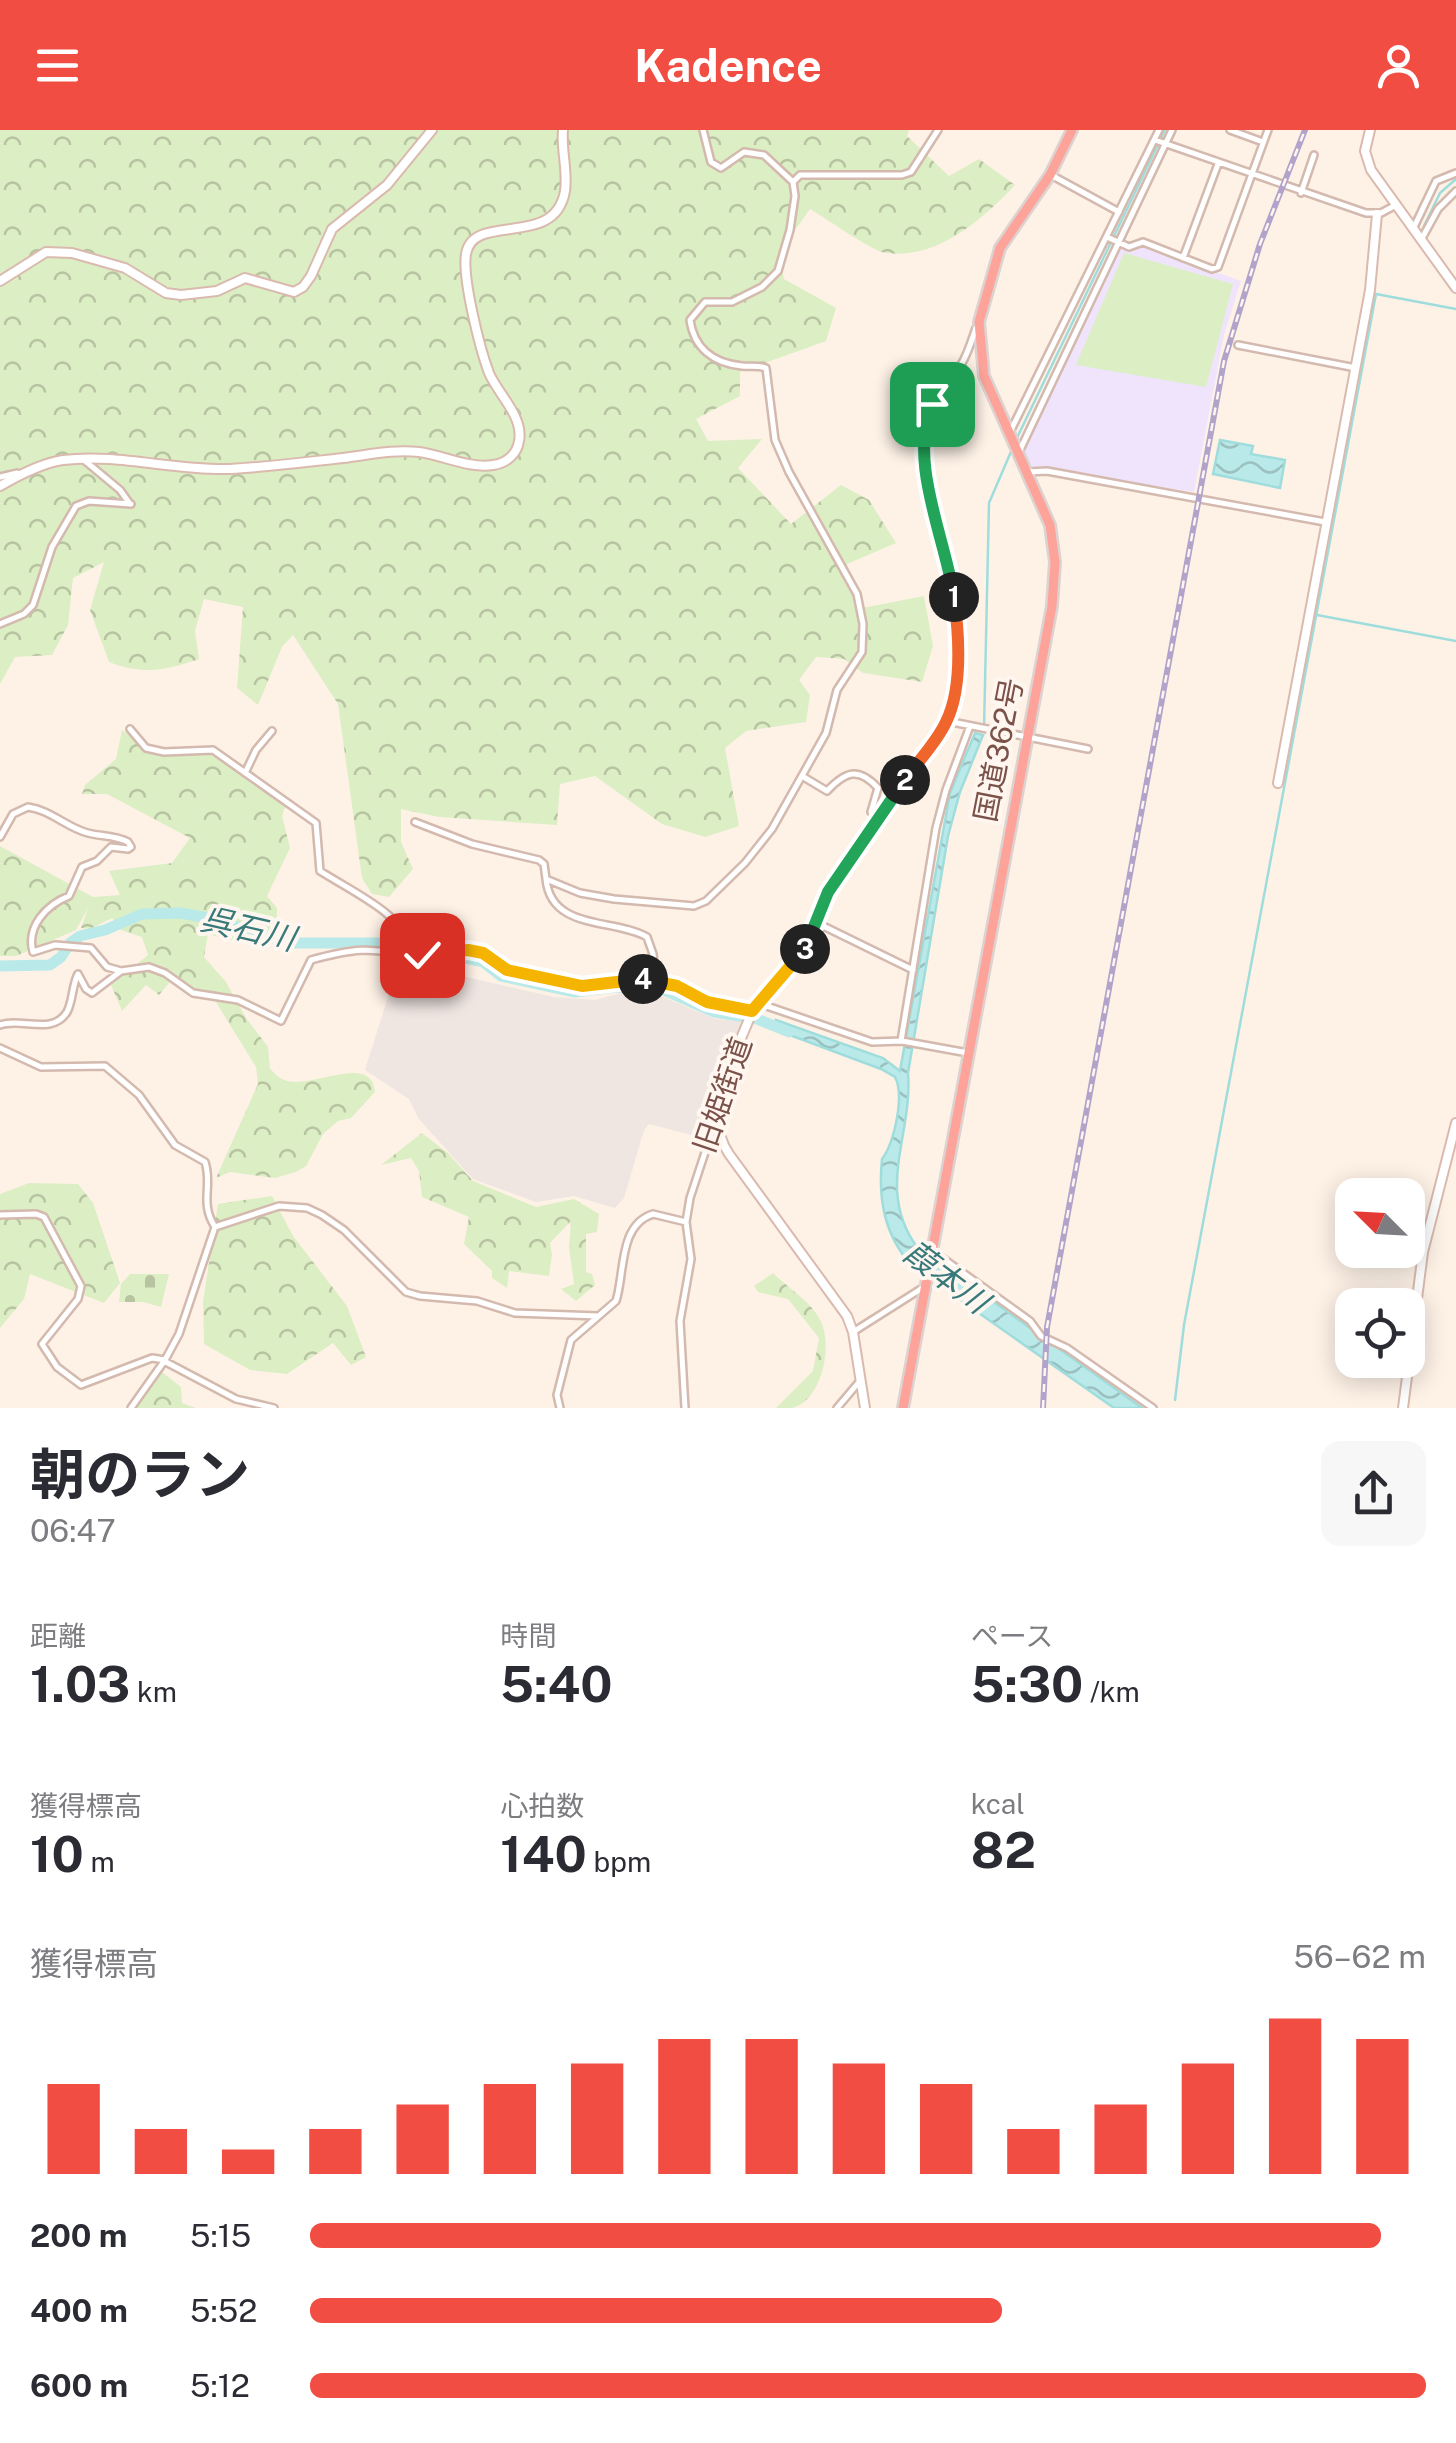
<!DOCTYPE html>
<html lang="ja">
<head>
<meta charset="utf-8">
<style>
	:root { --surface:#fff; --page:#f7f7f7; --text:#2b2b33; --muted:#7c7c81; --accent:#f14d43 }
	body { margin:0; font-family:"Public Sans","Noto Sans JP",sans-serif; background:var(--page); color:var(--text); height:100vh; display:flex; flex-direction:column; font-size:38px; white-space:nowrap }
	* { box-sizing:border-box; margin:0 }
	p { font-size:32px; color:var(--muted) }
	.icon { flex:none; width:55px; height:55px; fill:none; stroke:currentColor; stroke-width:2; stroke-linecap:round; stroke-linejoin:round }
	.map { position:relative; height:1278px; overflow:hidden }
	.panel { display:flex; flex-direction:column; background:var(--surface); flex:1 }
	.panel>* { flex:none }
	.needle { width:65px; rotate:294deg }
	.buttons { position:absolute; left:1335px; top:1048px; display:grid; gap:20px }
	.buttons a { display:grid; place-items:center; width:90px; height:90px; border-radius:20px; background:var(--surface); box-shadow:0 5px 25px #0003; font-size:50px }
	.pin { position:absolute; display:grid; place-items:center; width:85px; height:85px; color:#fff; margin:-42px; border-radius:20px; box-shadow:0 5px 15px #0006 }
	.km { position:absolute; width:50px; height:50px; margin:-25px; border-radius:50%; background:#222; color:#fff; font-size:28px; line-height:50px; text-align:center }
	.round { display:grid; place-items:center; flex:none; width:105px; height:105px; border-radius:20px; background:var(--page) }
	.head { display:flex; align-items:center; justify-content:space-between; height:170px; padding:0 30px }
	h1 { font-size:55px; font-weight:700; line-height:75px }
	.stats { display:grid; grid-template-columns:repeat(3,1fr); gap:15px; height:170px; padding:10px 30px }
	.stats div { display:grid; align-content:center }
	.stats b { font-size:50px; font-weight:700 }
	.stats small { font-size:28px; font-weight:400 }
	.stats p { font-size:28px }
	.chart { height:280px; padding:20px 30px }
	.chart p { display:flex; justify-content:space-between }
	.chart svg { width:100%; height:180px; margin-top:10px; stroke:var(--accent); stroke-width:6 }
	ul { padding:0 30px; list-style:none; font-size:32px }
	li { display:grid; grid-template-columns:160px 120px 1fr; align-items:center; height:75px }
	li i { height:25px; border-radius:12px; background:var(--accent) }
	header { display:flex; justify-content:space-between; align-items:center; height:130px; padding:0 30px; background:var(--accent); color:#fff; font-size:45px; font-weight:700 }
	.map>svg:first-child { display:block }
	.industrial { fill:#efe5e1 }
	.education { fill:#efe4fb }
	.grass { fill:#dceec4 }
	.forest { fill:url(#forest-crowns) }
	.cemetery { fill:url(#cemetery-stones) }
	.water { fill:url(#water-waves); stroke:#9fdddc; stroke-width:2.5 }
	.lines { fill:none; stroke-linecap:round; stroke-linejoin:round }
	.stream { stroke:#9fdddc; stroke-width:2.5 }
	.river { stroke:#b9eae9; stroke-width:11 }
	.street-casing { stroke:#d4b9ae; stroke-width:10 }
	.secondary-casing { stroke:#dabaae; stroke-width:12 }
	.highway-casing { stroke:#ddd2d0; stroke-width:14 }
	.street { stroke:#fff; stroke-width:5 }
	.secondary { stroke:#fff; stroke-width:8 }
	.highway { stroke:#fda39a; stroke-width:9 }
	.rail-casing { stroke:#b2a3ca; stroke-width:6 }
	.rail { stroke:#fff6f0; stroke-width:2.5; stroke-dasharray:8; stroke-linecap:butt }
	.split-1-casing { stroke:#fff; stroke-width:20 }
	.split-2-casing { stroke:#fff; stroke-width:20 }
	.split-3-casing { stroke:#fff; stroke-width:20 }
	.split-4-casing { stroke:#fff; stroke-width:20 }
	.split-5-casing { stroke:#fff; stroke-width:20 }
	.split-1 { stroke:#22a559; stroke-width:12 }
	.split-2 { stroke:#f0652b; stroke-width:12 }
	.split-3 { stroke:#22a559; stroke-width:12 }
	.split-4 { stroke:#f5b400; stroke-width:12 }
	.split-5 { stroke:#f5b400; stroke-width:12 }
	.labels { text-anchor:middle; stroke-width:8; stroke-linejoin:round; paint-order:stroke }
	.street-label { font-size:30px; fill:#7b5249; stroke:#fff6f0 }
	.water-label { font-size:32px; font-style:italic; fill:#38797a; stroke:#fff6f0 }
</style>
</head>
<body>
<header><svg class="icon" aria-label="menu" viewBox="0 0 24 24"><path d="M4 6h16M4 12h16M4 18h16"/></svg>Kadence<svg class="icon" aria-label="person" viewBox="0 0 24 24"><circle cx="12" cy="8" r="4"/><path d="M4 21q1-7 8-7t8 7"/></svg></header>
<div class="map">
<svg width="1456" height="1278" viewBox="0 0 1456 1278">
	<defs>
		<pattern id="forest-crowns" width="20" height="18" patternUnits="userSpaceOnUse" patternTransform="scale(2.5)"><rect width="20" height="18" fill="#dceec4"/><path d="M2 6a3 3 0 1 1 6 0M12 15a3 3 0 1 1 6 0" fill="none" stroke="#b7c3a1"/></pattern>
		<pattern id="cemetery-stones" width="16" height="16" patternUnits="userSpaceOnUse" patternTransform="scale(2.5)"><rect width="16" height="16" fill="#dceec4"/><path d="M2 7V4a2 2 0 0 1 4 0v3zM10 15v-3a2 2 0 0 1 4 0v3z" fill="#b7c3a1"/></pattern>
		<pattern id="water-waves" width="16" height="10" patternUnits="userSpaceOnUse" patternTransform="scale(2.5)"><rect width="16" height="10" fill="#b9eae9"/><path d="M0 5q4-4 8 0t8 0" fill="none" stroke="#9bc0bf"/></pattern>
	</defs>
	<rect width="100%" height="100%" fill="#fef2e7"/>
	<path class="industrial" d="M399,832L554,867L595,870L621,863L649,861L715,889L743,892L703,1008L649,994L644,1000L624,1068L615,1078L574,1066L536,1072L473,1049L418,988L409,969L365,940Z"/>
	<path class="education" d="M1142,116L1241,151L1224,205L1194,362L1031,337L1023,318L1119,118L1127,121Z"/>
	<path class="grass" d="M1124,123L1233,154L1206,257L1076,235Z"/>
	<path class="forest" d="M0,0H909L907,6L949,46L979,29L1015,55C983,89 937,130 886,123C871,121 826,88 810,79L779,123L784,149L836,178L826,211L740,242V266L696,289L708,311L762,309L738,338L791,394L841,355L869,370L896,413L847,434L857,479L924,466L933,516L922,552L863,543L844,529L816,527L799,550L810,565L806,592L746,601L725,618L739,696L705,707L662,694L595,646L560,654L557,695L439,687L401,679V712L413,739L389,767L372,764L362,748L338,574L293,505L282,517L258,575L237,558L243,477L204,469L195,501L199,529C165,541 143,545 109,532L90,480L104,432L73,448L68,495L52,525L15,527L0,554Z
		M122,600L150,619L213,620L257,653L288,668L282,686L290,718L267,766L277,778L276,807L258,817L208,804L204,827L226,852L246,888L268,917L270,939C274,942 277,947 282,949C307,963 371,920 375,962L351,988L338,991L323,1004L306,1036L296,1042L275,1048L230,1042L216,1048L258,954L256,937L214,869L173,848L159,865L146,855L122,881L111,855L148,825L142,807L121,800L112,788L90,799L81,798L88,778L76,800L16,826H0V716L93,767L120,765L109,741L172,733L190,708L107,664H82L85,655L116,629Z
		M422,1003L448,1023L473,1051L536,1077L574,1069L599,1084L597,1102L586,1104V1142L592,1144L595,1155L576,1171L561,1159L574,1154L569,1117L571,1091L550,1113L552,1125L549,1146L509,1141L507,1158L492,1148V1141L464,1114L469,1087L422,1067L419,1041L411,1028L381,1035Z
		M29,1053L78,1054L93,1073L120,1153L104,1173L30,1144L24,1169L0,1198V1064Z
		M272,1066L293,1106L347,1176L366,1227L351,1235L333,1213L287,1244L250,1240L204,1214L203,1172L218,1074Z
		M773,1143C787,1157 810,1171 819,1188C834,1212 823,1270 792,1278C787,1278 781,1278 776,1278L813,1241L819,1208L788,1169L758,1162L754,1156Z
		M162,1242L181,1257L182,1273L196,1278H132Z"/>
	<path class="cemetery" d="M130,1144H169L161,1177L143,1172H119L121,1154Z"/>
	<path class="water" d="M1220,310L1253,316L1251,324L1285,330L1280,358L1213,344Z
		M975,603L983,605L960,662L948,706L908,943C913,1005 875,1059 917,1117L1142,1278H1114L912,1136C884,1105 878,1069 882,1029C894,1013 905,966 895,947L881,939L776,900V890L883,928L900,941L950,663Z"/>
	<g class="lines">
		<path class="stream" d="M1424,96L1440,63L1456,49
			M1016,310L1165,0
			M1317,485L1456,511
			M984,599L989,373L1013,317
			M1175,1270L1184,1195L1376,164L1456,179"/>
		<path class="river" d="M0,836L50,835L61,827L70,813L80,806L105,800L142,784L180,783L209,788L287,813H378L413,824L424,831L465,828L483,832L501,846L575,862L615,857L659,858L714,882L757,889L789,902"/>
		<g class="street-casing">
			<path id="street" d="M1230,0L1263,12
				M1155,10L1366,83H1381L1396,75
				M1051,45L1119,82
				M793,52L800,45H902L911,42L938,0
				M1301,63L1314,25
				M1414,97L1436,51L1456,43
				M1107,107L1129,117L1143,112L1212,139L1218,137L1268,0
				M1421,110L1438,79L1456,61
				M1183,128L1218,34
				M1238,215L1356,238
				M1010,302L1159,0
				M1019,322L1172,0
				M84,330L120,360L130,374
				M1028,342L1047,341L1325,392
				M0,347L17,343
				M0,494L24,484L33,475L52,417L76,376L89,371L131,374
				M947,591L1088,619
				M130,599L146,618L164,622L213,620L316,693L320,741C365,769 391,778 423,824
				M245,643L256,620L272,601
				M802,646L827,661C845,642 858,636 878,658L871,682L878,690
				M415,692L472,714L539,730L544,734L546,749
				M0,707L13,684L28,677C51,680 67,698 88,703C103,707 114,705 128,712L131,717L128,719L111,717L97,731L82,737L69,766C46,775 26,797 33,822L55,815L91,818L107,837L121,841
				M815,792L913,840
				M656,851L653,824L647,807C614,788 551,801 546,749L580,763L614,769L694,776L706,771L745,733L772,699L826,603L837,560L862,522L863,494L857,464L789,342L775,310L766,238C757,235 751,237 742,236C713,233 694,218 690,190L705,172H732L762,157L778,141L790,100L795,66L793,52L764,25L744,22L721,38L711,32L703,0
				M758,873L872,912L902,911L968,923
				M752,881L803,823L819,780L847,730L942,600C975,540 950,445 936,382C930,358 921,332 923,307C925,276 948,258 962,233C968,223 972,209 976,198
				M0,895C21,887 52,906 67,882C73,871 72,855 78,844L86,859L92,863L121,841L149,837L165,843L193,863L238,870L281,891L311,830C347,820 376,814 412,830L423,824L467,820L483,823L507,840L528,847L582,856L625,849L661,851L707,872L752,881
				M901,911L936,698L946,660L970,596
				M0,918L41,937L105,936L139,965L175,1015L205,1032C213,1056 199,1072 215,1097L179,1204L165,1230L131,1278
				M0,1085L36,1084L44,1087L81,1156L78,1169L42,1214L57,1237L81,1255L152,1228L165,1230
				M215,1097L279,1076L307,1078L322,1085L344,1100L406,1162L420,1166L477,1171L515,1183L598,1186
				M934,1122L1030,1191L1041,1206L1067,1218L1153,1278
				M853,1202L924,1157
				M164,1231L236,1269L274,1278
				M560,1278L557,1265L571,1210L616,1171C625,1144 618,1095 653,1084L686,1092
				M685,1278L680,1191L691,1129L686,1092L690,1068L716,989
				M837,1278L859,1252"/>
		</g>
		<g class="secondary-casing">
			<path id="secondary" d="M1370,0L1365,21L1371,40L1456,158
				M0,151L46,122L72,123L125,138L166,163L181,165L217,161L245,148L294,162L303,157L311,146L332,99L387,55L432,0
				M0,356C19,345 42,333 63,330C118,323 174,341 230,339C268,337 306,332 343,328C368,325 394,319 419,322C442,325 470,339 493,335C507,333 517,324 519,311C524,287 498,264 489,243C480,219 462,148 466,124C473,81 555,120 565,61C568,41 561,20 563,0
				M1278,653L1370,160L1377,84
				M751,884C735,927 700,982 729,1024L847,1186L853,1202L865,1278
				M1403,1278L1423,1122L1456,993"/>
		</g>
		<g class="highway-casing">
			<path id="highway" d="M903,1278L1052,476L1055,432L1050,395L984,246L979,192L1000,118L1050,45L1072,0"/>
		</g>
		<use href="#street" class="street"/>
		<use href="#secondary" class="secondary"/>
		<use href="#highway" class="highway"/>
		<g class="rail-casing">
			<path id="rail" d="M1043,1278L1047,1197L1224,231L1260,114L1305,0"/>
		</g>
		<use href="#rail" class="rail"/>
	</g>
	<g class="lines">
		<g class="split-1-casing">
			<path id="split-1" d="M932,274C908,332 945,407 954,467"/>
		</g>
		<g class="split-2-casing">
			<path id="split-2" d="M905,650C918,631 937,612 946,592C963,558 959,504 954,467"/>
		</g>
		<g class="split-3-casing">
			<path id="split-3" d="M805,819L828,762L905,650"/>
		</g>
		<g class="split-4-casing">
			<path id="split-4" d="M643,849L677,856L707,872L752,881L805,819"/>
		</g>
		<g class="split-5-casing">
			<path id="split-5" d="M422,825L468,820L483,823L507,840L582,856L643,849"/>
		</g>
		<use href="#split-1" class="split-1"/>
		<use href="#split-2" class="split-2"/>
		<use href="#split-3" class="split-3"/>
		<use href="#split-4" class="split-4"/>
		<use href="#split-5" class="split-5"/>
	</g>
	<g class="labels">
		<g class="street-label">
			<text transform="translate(999 620) rotate(-79)" y="10">国道362号</text>
			<text transform="translate(723 965) rotate(-71)" y="10">旧姫街道</text>
		</g>
		<g class="water-label">
			<text transform="translate(248 799) rotate(13)" y="11">呉石川</text>
			<text transform="translate(946 1147) rotate(37)" y="11">葭本川</text>
		</g>
	</g>
</svg>
<div class="buttons">
<a><svg class="needle" viewBox="-14 -14 28 28"><path d="M0-13l5 13h-10z" fill="#e53935"/><path d="M0 13l5-13h-10z" fill="#7c7c81"/></svg></a>
<a><svg class="icon" aria-label="locate" viewBox="0 0 24 24"><circle cx="12" cy="12" r="6"/><path d="M12 2v4M12 18v4M2 12h4M18 12h4"/></svg></a>
</div>
<div class="pin" style="left:932px;top:274px;background:#1e9e55"><svg class="icon" aria-label="arrive" viewBox="0 0 24 24"><path d="M6 21V4h12l-3 4 3 4H6"/></svg></div>
<div class="pin" style="left:422px;top:825px;background:#d93025"><svg class="icon" aria-label="check" viewBox="0 0 24 24"><path d="M5 12l5 5 9-10"/></svg></div>
<b class="km" style="left:954px;top:467px">1</b>
<b class="km" style="left:905px;top:650px">2</b>
<b class="km" style="left:805px;top:819px">3</b>
<b class="km" style="left:643px;top:849px">4</b>
</div>
<section class="panel">
<div class="head"><div><h1>朝のラン</h1><p>06:47</p></div><a class="round"><svg class="icon" aria-label="share" viewBox="0 0 24 24"><path d="M12 15V3M7 8l5-5 5 5M5 13v7h14v-7"/></svg></a></div>
<div class="stats">
<div><p>距離</p><b>1.03<small> km</small></b></div>
<div><p>時間</p><b>5:40</b></div>
<div><p>ペース</p><b>5:30<small> /km</small></b></div>
</div>
<div class="stats">
<div><p>獲得標高</p><b>10<small> m</small></b></div>
<div><p>心拍数</p><b>140<small> bpm</small></b></div>
<div><p>kcal</p><b>82</b></div>
</div>
<div class="chart"><p><span>獲得標高</span>56–62 m</p>
<svg viewBox="0 0 160 44" preserveAspectRatio="none"><path d="M5 44V22M15 44V33M25 44V38M35 44V33M45 44V27M55 44V22M65 44V17M75 44V11M85 44V11M95 44V17M105 44V22M115 44V33M125 44V27M135 44V17M145 44V6M155 44V11"/></svg>
</div>
<ul>
<li><b>200 m</b>5:15<i style="width:96%"></i></li>
<li><b>400 m</b>5:52<i style="width:62%"></i></li>
<li><b>600 m</b>5:12<i style="width:100%"></i></li>
</ul>
</section>
</body>
</html>
